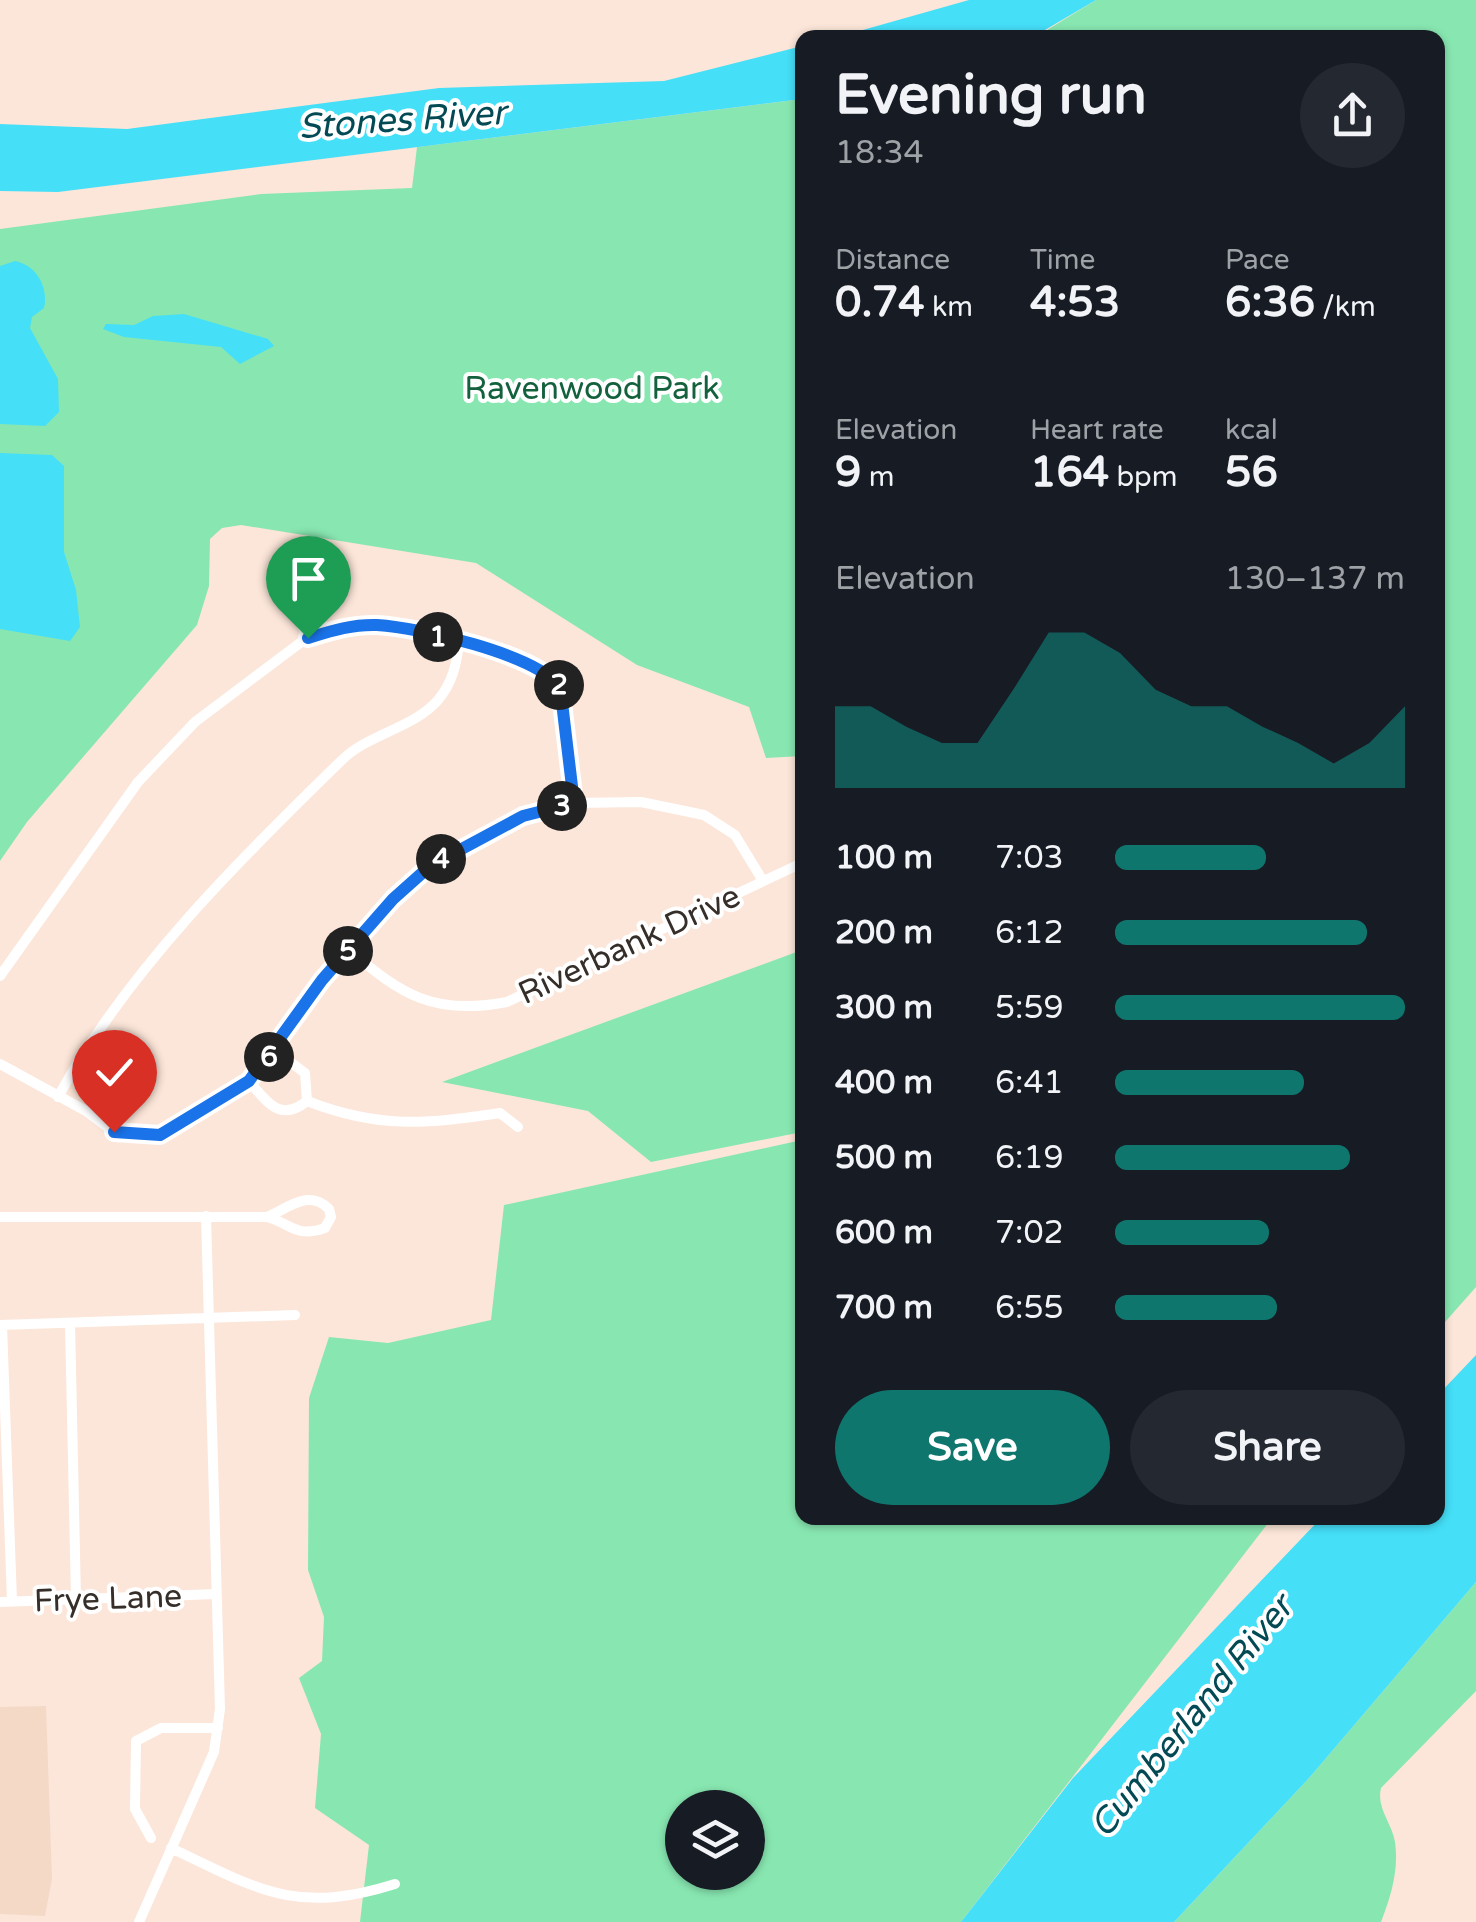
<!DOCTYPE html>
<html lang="en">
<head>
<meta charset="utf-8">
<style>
	:root { --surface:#171b24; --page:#242831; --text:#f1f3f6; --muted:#9ea1a6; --accent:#0f766e }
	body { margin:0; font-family:"Varela Round",sans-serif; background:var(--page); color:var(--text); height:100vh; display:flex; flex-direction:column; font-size:38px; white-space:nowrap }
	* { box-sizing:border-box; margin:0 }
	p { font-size:32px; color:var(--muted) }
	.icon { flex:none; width:55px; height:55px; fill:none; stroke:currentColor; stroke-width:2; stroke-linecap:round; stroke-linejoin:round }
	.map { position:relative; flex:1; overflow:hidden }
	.sheet { position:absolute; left:795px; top:30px; width:650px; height:1495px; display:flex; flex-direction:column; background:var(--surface); border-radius:20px; box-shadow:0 2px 8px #0004 }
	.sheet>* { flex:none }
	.fabs { position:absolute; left:665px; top:1790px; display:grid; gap:20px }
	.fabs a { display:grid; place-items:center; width:100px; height:100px; border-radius:50%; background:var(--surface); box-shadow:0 2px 8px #0004; font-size:50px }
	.pin { position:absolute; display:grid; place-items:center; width:85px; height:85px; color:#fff; margin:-102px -42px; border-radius:50% 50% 50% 0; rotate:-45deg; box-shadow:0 0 10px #0007 }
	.pin .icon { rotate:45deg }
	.km { position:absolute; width:50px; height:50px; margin:-25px; border-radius:50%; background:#222; color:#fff; font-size:28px; line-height:50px; text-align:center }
	.round { display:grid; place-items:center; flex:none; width:105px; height:105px; border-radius:52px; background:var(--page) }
	.overview { display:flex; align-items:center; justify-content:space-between; height:170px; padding:0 40px }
	h1 { font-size:55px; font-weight:700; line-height:75px }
	.stats { display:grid; grid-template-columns:repeat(3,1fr); gap:15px; height:170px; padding:10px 40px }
	.stats div { display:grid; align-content:center }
	.stats b { font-size:42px; font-weight:700 }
	.stats small { font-size:28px; font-weight:400 }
	.stats p { font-size:28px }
	.chart { height:280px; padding:20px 40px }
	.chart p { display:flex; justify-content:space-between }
	.chart svg { width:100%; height:180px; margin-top:10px; fill:var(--accent); opacity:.7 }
	.primary-button { display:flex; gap:20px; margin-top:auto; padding:20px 40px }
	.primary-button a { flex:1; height:115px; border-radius:60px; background:var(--accent); color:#fff; font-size:40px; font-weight:700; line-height:115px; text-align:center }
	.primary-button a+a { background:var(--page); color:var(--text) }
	ul { padding:0 40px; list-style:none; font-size:32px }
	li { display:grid; grid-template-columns:160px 120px 1fr; align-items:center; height:75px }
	li i { height:25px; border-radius:12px; background:var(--accent) }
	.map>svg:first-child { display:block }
	.built { fill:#f4d9c7 }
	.green { fill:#88e7b1; fill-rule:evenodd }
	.water { fill:#45dff8 }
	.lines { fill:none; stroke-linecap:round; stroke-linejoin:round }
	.street { stroke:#fff; stroke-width:10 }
	.route-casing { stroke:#fff; stroke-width:20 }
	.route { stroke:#1a73e8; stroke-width:12 }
	.labels { text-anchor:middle; stroke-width:8; stroke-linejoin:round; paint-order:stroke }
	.park-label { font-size:32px; fill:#14623d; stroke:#fff }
	.street-label { font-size:32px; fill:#362e29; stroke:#fff }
	.water-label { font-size:35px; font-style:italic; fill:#044a54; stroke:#fff }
</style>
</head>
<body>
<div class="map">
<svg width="1476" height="1922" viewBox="0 0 1476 1922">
	<rect width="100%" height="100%" fill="#fce6d9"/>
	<path class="built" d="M46,1706L52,1879L45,1916L0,1914V1707Z"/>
	<path class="green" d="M1096,0H1476V1287L1438,1330V38H1034Z
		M802,99V756L766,758L749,707L637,665L476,563L241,525L222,528L210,539L209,586L197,625L27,822L0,861V229L261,194L412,188L417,147Z
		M802,950V1132L651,1162L588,1111L442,1082Z
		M802,1140V1518H1272L961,1922H360L369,1845L315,1808L321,1734L299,1678L322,1661L324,1617L308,1570L309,1398L329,1337L388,1343L491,1320L504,1205ZM682,1808H748V1872H682Z
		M1476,1582V1691L1381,1788C1376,1808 1392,1823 1395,1842C1399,1870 1391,1896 1381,1922H1174L1310,1777Z"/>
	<path class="water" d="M969,0H1096L1033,37H838Z
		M802,46V99L58,192L0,191V124L127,129L439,88L664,81Z
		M15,261C36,265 49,287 44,308L32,317L30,328L58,379L59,412L45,426L0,424V266Z
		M184,314L268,339L274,346L240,364L221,347L124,337L103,329L106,324L134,325L153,316Z
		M0,453L52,455L64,466V552L76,590L80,627L70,641L0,629Z
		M1476,1355V1582L1310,1777L1174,1922H961L1073,1778L1321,1518H1438V1395Z"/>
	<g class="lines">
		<path class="street" d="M285,595L309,638
			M349,950C402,995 434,1016 507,1002L802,863
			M0,976L138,782L195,722L304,640L341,628L375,625L421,631L507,654L560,686L574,803
			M0,1064L86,1111L114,1132L160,1135L249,1081L322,980L393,899L429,866L523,816L574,803L641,802L704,815L735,835L763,881
			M249,1081C267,1102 280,1123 307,1101L305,1073L274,1050
			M58,1097C126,972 240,859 342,760C368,734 414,728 438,700C453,682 456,665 459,644
			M307,1101C379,1129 426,1124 500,1113L518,1127
			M0,1217H267C292,1224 295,1238 325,1228L331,1217L329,1209C309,1188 287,1209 267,1217
			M70,1323L76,1599
			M0,1325L295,1315
			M2,1325L12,1601
			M0,1602L216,1594
			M151,1838L135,1809L136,1741L161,1728H218
			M171,1848C259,1890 296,1915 395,1884
			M139,1922L214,1752L220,1709L206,1216"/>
	</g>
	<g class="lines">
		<g class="route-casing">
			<path id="route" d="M114,1132L160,1135L249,1081L322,980L393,899L430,866L523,816L574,803L560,686C531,653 421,628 377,625C353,624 331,631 308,638"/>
		</g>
		<use href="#route" class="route"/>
	</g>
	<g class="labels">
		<g class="park-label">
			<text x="592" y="399">Ravenwood Park</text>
		</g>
		<g class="street-label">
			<text transform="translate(629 944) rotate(-25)" y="11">Riverbank Drive</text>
			<text transform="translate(108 1598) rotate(-2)" y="11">Frye Lane</text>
		</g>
		<g class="water-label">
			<text transform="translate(402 119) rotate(-4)" y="12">Stones River</text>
			<text transform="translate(1191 1716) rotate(-51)" y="12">Cumberland River</text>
		</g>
	</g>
</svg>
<div class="fabs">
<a><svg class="icon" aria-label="layers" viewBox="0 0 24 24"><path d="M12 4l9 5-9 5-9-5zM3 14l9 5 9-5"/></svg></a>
</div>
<div class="pin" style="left:308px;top:638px;background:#1e9e55"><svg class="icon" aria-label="arrive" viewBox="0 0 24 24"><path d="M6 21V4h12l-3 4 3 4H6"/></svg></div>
<div class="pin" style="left:114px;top:1132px;background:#d93025"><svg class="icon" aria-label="check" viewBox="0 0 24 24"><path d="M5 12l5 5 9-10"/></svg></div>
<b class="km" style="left:438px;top:637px">1</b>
<b class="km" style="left:559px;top:685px">2</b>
<b class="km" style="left:562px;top:806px">3</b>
<b class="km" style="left:441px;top:859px">4</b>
<b class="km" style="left:348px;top:951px">5</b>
<b class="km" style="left:269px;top:1057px">6</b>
<section class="sheet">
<div class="overview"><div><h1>Evening run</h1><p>18:34</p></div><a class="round"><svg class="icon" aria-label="share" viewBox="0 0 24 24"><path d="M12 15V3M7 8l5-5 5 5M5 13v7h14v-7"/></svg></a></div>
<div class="stats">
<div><p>Distance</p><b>0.74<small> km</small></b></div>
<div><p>Time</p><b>4:53</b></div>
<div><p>Pace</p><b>6:36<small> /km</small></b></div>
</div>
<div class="stats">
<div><p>Elevation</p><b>9<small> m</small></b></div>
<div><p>Heart rate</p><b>164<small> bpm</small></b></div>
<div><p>kcal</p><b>56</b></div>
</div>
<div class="chart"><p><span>Elevation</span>130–137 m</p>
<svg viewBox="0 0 160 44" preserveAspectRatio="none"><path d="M0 44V24L10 24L20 29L30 33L40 33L50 20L60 6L70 6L80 11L90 20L100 24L110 24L120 29L130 33L140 38L150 33L160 24V44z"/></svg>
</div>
<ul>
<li><b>100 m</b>7:03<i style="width:52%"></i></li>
<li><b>200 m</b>6:12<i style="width:87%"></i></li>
<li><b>300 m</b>5:59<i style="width:100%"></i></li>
<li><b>400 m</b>6:41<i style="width:65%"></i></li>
<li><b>500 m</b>6:19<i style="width:81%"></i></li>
<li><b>600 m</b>7:02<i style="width:53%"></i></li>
<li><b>700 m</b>6:55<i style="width:56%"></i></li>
</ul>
<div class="primary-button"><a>Save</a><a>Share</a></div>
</section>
</div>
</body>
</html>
